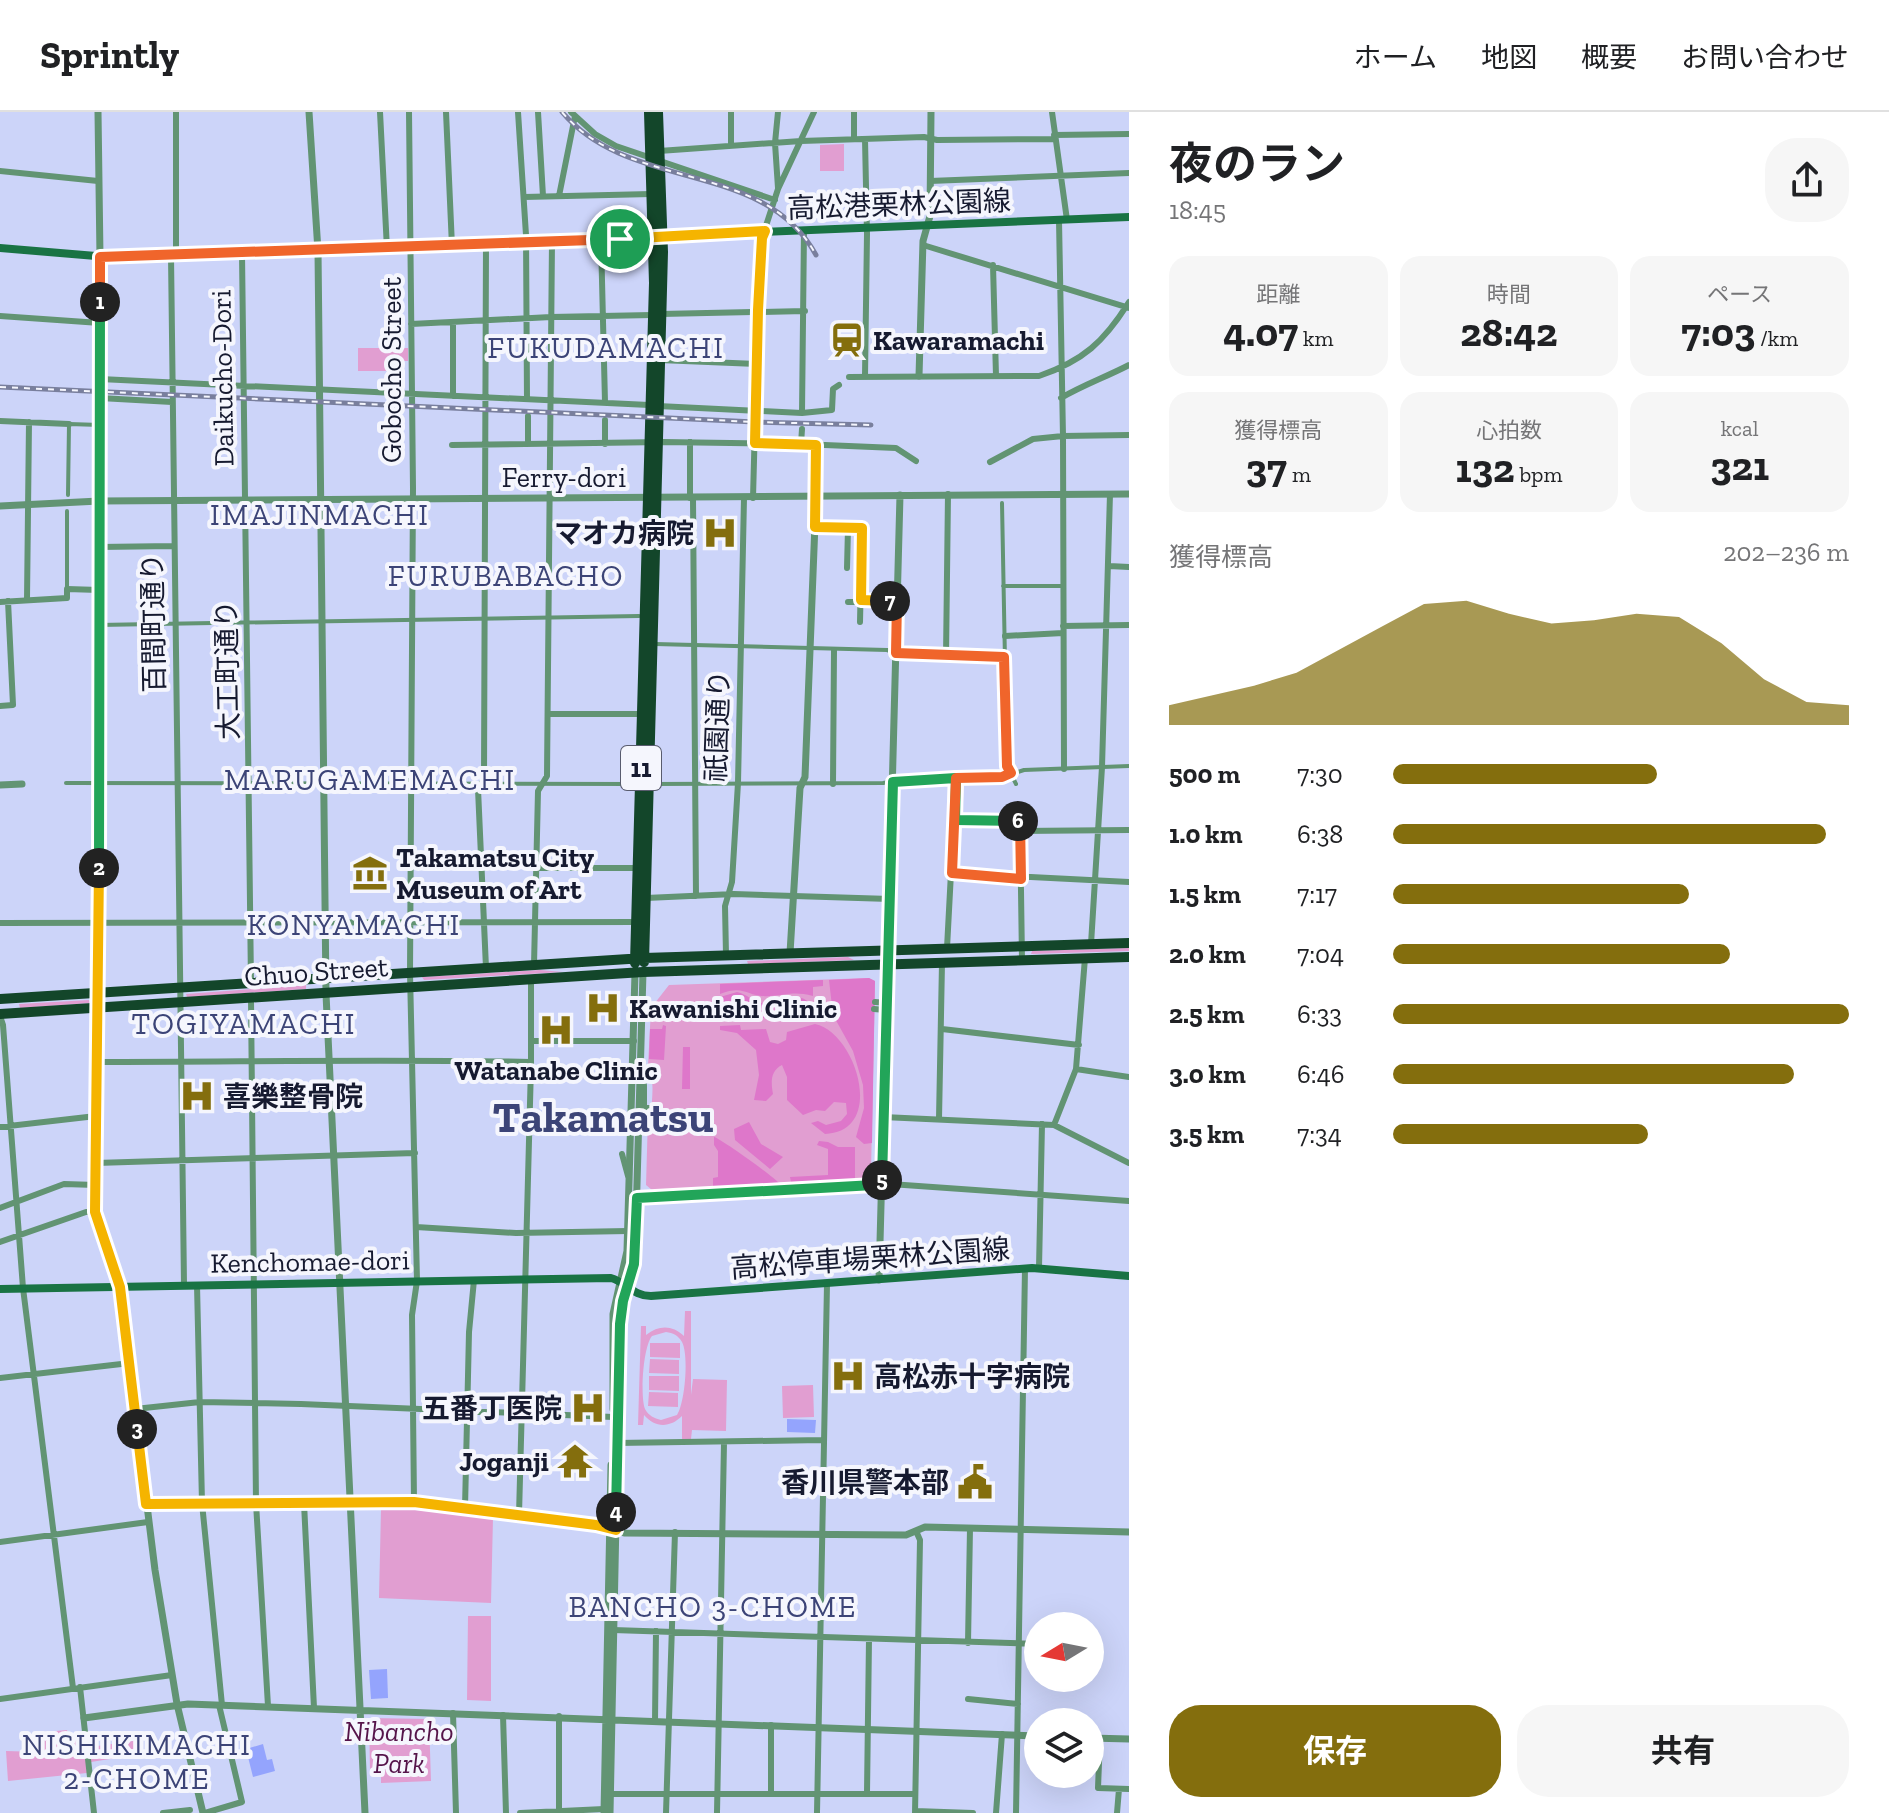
<!DOCTYPE html>
<html lang="ja">
<head>
<meta charset="utf-8">
<style>
	:root { --surface:#fff; --page:#f6f6f6; --text:#202124; --muted:#757577; --line:#e0e0e0; --accent:#846e0d }
	body { margin:0; font-family:"Zilla Slab","Noto Sans JP",serif; background:var(--page); color:var(--text); height:100vh; display:flex; flex-direction:column; font-size:30px; white-space:nowrap }
	* { box-sizing:border-box; margin:0 }
	p { font-size:26px; color:var(--muted) }
	.icon { flex:none; width:44px; height:44px; fill:none; stroke:currentColor; stroke-width:2; stroke-linecap:round; stroke-linejoin:round }
	.map { position:relative; flex:1; overflow:hidden }
	.panel { display:flex; flex-direction:column; background:var(--surface); width:760px }
	.panel>* { flex:none }
	.needle { width:52px; rotate:260deg }
	.buttons { position:absolute; left:1024px; top:1500px; display:grid; gap:16px }
	.buttons a { display:grid; place-items:center; width:80px; height:80px; border-radius:50%; background:var(--surface); box-shadow:0 8px 32px #0002; font-size:40px }
	.pin { position:absolute; display:grid; place-items:center; width:68px; height:68px; color:#fff; margin:-34px; border:4px solid #fff; border-radius:50%; box-shadow:0 2px 8px #0007 }
	.km { position:absolute; width:40px; height:40px; margin:-20px; border-radius:50%; background:#222; color:#fff; font-size:22px; line-height:40px; text-align:center }
	.round { display:grid; place-items:center; flex:none; width:84px; height:84px; border-radius:32px; background:var(--page) }
	.head { display:flex; align-items:center; justify-content:space-between; height:136px; padding:0 40px }
	h1 { font-size:44px; font-weight:700; line-height:60px }
	.stats { display:grid; grid-template-columns:repeat(3,1fr); gap:12px; height:136px; padding:8px 40px }
	.stats div { display:grid; align-content:center; border-radius:20px; background:var(--page); text-align:center }
	.stats b { font-size:40px; font-weight:700 }
	.stats small { font-size:22px; font-weight:400 }
	.stats p { font-size:22px }
	.chart { height:224px; padding:16px 40px }
	.chart p { display:flex; justify-content:space-between }
	.chart svg { width:100%; height:144px; margin-top:8px; fill:var(--accent); opacity:.7 }
	.primary-button { display:flex; gap:16px; margin-top:auto; padding:16px 40px }
	.primary-button a { flex:1; height:92px; border-radius:32px; background:var(--accent); color:#fff; font-size:32px; font-weight:700; line-height:92px; text-align:center }
	.primary-button a+a { background:var(--page); color:var(--text) }
	ul { padding:0 40px; list-style:none; font-size:26px }
	li { display:grid; grid-template-columns:128px 96px 1fr; align-items:center; height:60px }
	li i { height:20px; border-radius:10px; background:var(--accent) }
	header { display:flex; align-items:center; gap:48px; box-sizing:border-box; height:112px; padding:0 40px; background:var(--surface); border-bottom:2px solid var(--line) }
	header strong { font-size:38px }
	nav { display:flex; gap:44px; margin-inline-start:auto; font-size:28px }
	main { display:flex; flex:1; min-height:0 }
	.map>svg:first-child { display:block }
	.green { fill:#e19ed1; fill-rule:evenodd }
	.forest { fill:#de77ca }
	.water { fill:#94a4fd }
	.lines { fill:none; stroke-linecap:round; stroke-linejoin:round }
	.pedestrian { stroke:#629473; stroke-width:4 }
	.minor { stroke:#629473; stroke-width:6 }
	.tertiary { stroke:#629473; stroke-width:7 }
	.secondary { stroke:#197344; stroke-width:8 }
	.trunk { stroke:#13462a; stroke-width:10 }
	.rail-casing { stroke:#797f9d; stroke-width:5 }
	.rail { stroke:#f5f6fd; stroke-width:2; stroke-dasharray:6; stroke-linecap:butt }
	.split-1-casing { stroke:#fff; stroke-width:16 }
	.split-2-casing { stroke:#fff; stroke-width:16 }
	.split-3-casing { stroke:#fff; stroke-width:16 }
	.split-4-casing { stroke:#fff; stroke-width:16 }
	.split-5-casing { stroke:#fff; stroke-width:16 }
	.split-6-casing { stroke:#fff; stroke-width:16 }
	.split-7-casing { stroke:#fff; stroke-width:16 }
	.split-8-casing { stroke:#fff; stroke-width:16 }
	.split-1 { stroke:#f0652b; stroke-width:10 }
	.split-2 { stroke:#22a559; stroke-width:10 }
	.split-3 { stroke:#f5b400; stroke-width:10 }
	.split-4 { stroke:#f5b400; stroke-width:10 }
	.split-5 { stroke:#22a559; stroke-width:10 }
	.split-6 { stroke:#22a559; stroke-width:10 }
	.split-7 { stroke:#f0652b; stroke-width:10 }
	.split-8 { stroke:#f5b400; stroke-width:10 }
	.labels { text-anchor:middle; stroke-width:8; stroke-linejoin:round; paint-order:stroke }
	.shield { fill:#f5f6fd; stroke:#595c6e; stroke-width:2 }
	.shield-label { font-size:26px; font-weight:bold; fill:#161a30 }
	.street-label { font-size:28px; fill:#161a30; stroke:#f5f6fd }
	.poi-label { font-size:28px; font-weight:bold; fill:#161a30; stroke:#f5f6fd; text-anchor:start }
	.park-label { font-size:28px; font-style:italic; fill:#55144a; stroke:#f5f6fd }
	.neighbourhood-label { font-size:30px; letter-spacing:2px; fill:#3c4477; stroke:#f5f6fd }
	.town-label { font-size:44px; font-weight:bold; fill:#3c4477; stroke:#f5f6fd }
</style>
</head>
<body>
<header>
<strong>Sprintly</strong>
<nav><a>ホーム</a><a>地図</a><a>概要</a><a>お問い合わせ</a></nav>
</header>
<main>
<div class="map">
<svg width="1129" height="1701" viewBox="0 0 1129 1701">
	<rect width="100%" height="100%" fill="#ccd4f9"/>
	<path class="green" d="M844,32V59H820V33Z
		M358,236H408V249H389V259H358Z
		M1129,836V839L1031,842L1032,839Z
		M848,845L854,848L748,852L747,849Z
		M540,858L563,860L424,868L422,865Z
		M869,866L875,869L871,1061L866,1066L652,1078L646,1073L648,1004L651,1001C652,986 655,967 648,954L651,896L669,873Z
		M306,873V877L187,885L186,882Z
		M89,888L90,891L20,896L19,892Z
		M685,1199H691V1283L693,1267L727,1268L726,1319L692,1318L691,1327H682V1304C670,1316 655,1316 644,1303L643,1313H638L641,1214H646V1223C659,1213 672,1213 684,1224ZM666,1220C673,1221 678,1223 682,1230C689,1243 685,1291 677,1303L661,1308C654,1306 649,1304 645,1297C640,1284 643,1235 652,1224Z
		M650,1231H680V1246L650,1245Z
		M650,1247L679,1248V1262L649,1261Z
		M649,1264H679V1279L649,1278Z
		M813,1273L814,1305L783,1306L782,1274Z
		M649,1280L678,1281V1295L648,1294Z
		M381,1398H416L493,1406L491,1491L379,1486Z
		M468,1504H491V1589L467,1588Z
		M369,1606L429,1607L431,1669L381,1671V1659H370Z
		M67,1618L69,1629L84,1627L87,1661L8,1669L6,1639L40,1640L45,1620Z
		M140,1628L141,1642L91,1650L90,1635Z"/>
	<path class="forest" d="M869,866L875,869L872,1031L864,1032L856,1025L864,996L863,973L853,939L833,903L829,868Z
		M823,868V874L813,875V884C794,879 788,883 769,884C747,886 746,872 720,882V872Z
		M737,880C747,882 753,890 762,891C780,895 789,876 809,890L774,893V905L763,906L762,899H749L745,891L739,890L733,894V904L720,905V885Z
		M815,912C856,920 887,1020 825,1022L811,1011L818,1009L826,1013L841,1009L847,1002L846,991L834,990L825,999L816,998L803,1003L787,988V965L782,953C770,959 771,971 773,982L766,989L754,988L759,963L756,938L737,921L720,918V914L740,913L741,918L766,917L770,930L778,932L786,928L787,920Z
		M663,913L666,914L664,948L649,947L650,917H662Z
		M683,935H690V977H682Z
		M749,1010L761,1032L783,1045L770,1057L735,1028L734,1017Z
		M714,1025C720,1026 774,1065 779,1071L713,1075V1066L718,1065V1039L714,1033Z
		M819,1029L828,1030L838,1035H855V1067L791,1070L790,1065L828,1063V1037L817,1033Z"/>
	<path class="water" d="M787,1307L816,1308L815,1321L787,1320Z
		M387,1557L388,1586L371,1587L369,1558Z
		M263,1632L267,1648L272,1647L275,1659L253,1665L246,1637Z"/>
	<g class="lines">
		<path class="pedestrian" d="M68,383L69,312L100,313
			M1002,391L1007,654L1016,672
			M1003,474H1063
			M67,477V399
			M98,513L639,504
			M655,532L887,538L901,543L1004,545
			M66,671L634,672
			M655,672L883,671L901,668L1002,665L1024,658L1129,654
			M95,1094L100,671V145"/>
		<path class="minor" d="M176,0V144
			M380,0L387,137
			M409,0L413,376L410,861L417,1169L412,1203L414,1390
			M446,0L452,134
			M518,0L526,123L527,287
			M538,0L543,84
			M571,0L595,22L616,34L775,88
			M778,0L775,31L778,76
			M1052,0L1067,108
			M1054,23L1129,22
			M854,27V0
			M731,33V0
			M659,39L801,29L924,25L937,28L1055,27
			M0,59L98,69
			M930,69L1129,61
			M559,84L575,4
			M524,85L651,82
			M1059,108L1063,324L1064,657
			M601,128L605,290
			M486,133L484,667L478,677L486,856
			M923,133L1129,196
			M242,142L251,872
			M171,144L184,1173
			M993,153L996,264
			M661,202L805,199
			M0,204L100,211
			M453,211V284
			M411,212L551,205L652,203
			M659,248L757,252
			M865,264L867,122L865,27
			M849,265L1039,264C1083,249 1104,230 1129,190
			M100,267L649,293
			M100,286L172,290
			M1061,286C1083,273 1106,265 1129,253
			M658,294L802,301L832,298L833,277L839,273
			M802,301L804,118
			M0,309L69,312
			M528,332V304
			M605,332V308
			M801,332L802,317
			M452,333L663,330L801,332L896,336L916,349
			M816,333V385
			M990,350L1033,327L1063,324L1129,323
			M690,386V330
			M693,386L696,784
			M753,386L758,198L762,126L778,77L814,0
			M815,415L862,416L860,510
			M99,435L174,434
			M1109,454L1129,455
			M847,456L848,416
			M27,488L29,310
			M0,490L67,486V477L99,478
			M848,490L897,489
			M1063,514L1129,513
			M1005,524L1063,521
			M946,545L948,382
			M0,594L13,593L8,489
			M548,602H642
			M833,672L834,538
			M955,708L1020,709L1022,849
			M1020,719L1129,718
			M537,756H638
			M952,761L1129,770
			M646,786L734,782L890,787
			M0,811L636,810
			M1091,832L1102,655L1110,382
			M947,836L956,666
			M726,843L725,794L732,770L738,671L744,386
			M534,853L538,679L547,664L552,129
			M251,887L256,1391L268,1594
			M875,890L886,891
			M874,897L886,898
			M0,904L3,913L23,1176L73,1576
			M942,917L1079,933
			M531,929H634
			M96,950C241,950 386,947 531,950
			M1076,957L1129,965
			M641,969L644,973V996H651
			M883,1005L1054,1013L1129,1051
			M939,1007L942,851
			M1054,1013L1076,957L1085,846
			M0,1015L96,1004
			M622,1042L628,1064
			M96,1051L415,1041
			M637,1086L890,1072L1129,1089
			M95,1094V1105L120,1175
			M0,1096L64,1072L96,1073
			M416,1115L516,1121L628,1119
			M0,1130L86,1100H95
			M1039,1156L1042,1012
			M197,1173L202,1391L222,1593
			M0,1266L130,1251
			M135,1297L200,1290L301,1292L613,1305
			M617,1331L823,1328
			M304,1391L314,1596
			M465,1396L469,1220L474,1168
			M519,1403L531,954V868
			M0,1430L148,1410
			M613,1518L1038,1532
			M968,1531L970,1416
			M80,1575L94,1701
			M0,1587L172,1563
			M968,1587L1018,1592
			M453,1601L456,1701
			M503,1603L506,1701
			M655,1609L656,1519
			M1100,1626L1098,1676L1129,1677
			M771,1681V1613
			M867,1681L869,1527
			M610,1682H915
			M559,1699V1604
			M915,1699L973,1701
			M163,1701L190,1698
			M205,1701L242,1690L219,1593
			M520,1701L604,1697
			M666,1701L675,1420
			M717,1701L724,1331
			M817,1701L827,1172
			M915,1701L920,1428L916,1419
			M996,1701L1002,1622
			M1016,1701L1025,1156
			M1117,1701L1119,1677"/>
		<path class="tertiary" d="M98,0L100,145
			M309,0L318,139L326,882L365,1701
			M919,264L923,129L930,104L931,0
			M0,394L99,389L1129,382
			M0,673L22,672
			M790,841L800,676L805,665L816,386
			M879,1168L900,383
			M120,1175L155,1458L177,1592L203,1701
			M613,1297V1202L627,1139L635,861
			M146,1392L414,1390L596,1413L624,1421L906,1423L925,1415L1129,1420
			M84,1606L188,1592L1038,1624
			M1090,1626L1129,1627
			M604,1701L611,1353
			M610,1701L620,1212L623,1189L635,1143L643,860"/>
		<path class="secondary" d="M0,136L120,146L1129,105
			M0,1177L611,1166C626,1170 633,1184 651,1184L1032,1156L1129,1164"/>
		<path class="trunk" d="M644,850L663,140L658,0
			M635,851L654,171L649,0
			M0,887L644,846L1129,831
			M0,902L643,860L1129,845"/>
		<g class="rail-casing">
			<path id="rail" d="M562,0C630,81 764,47 816,143
				M0,275L755,310L871,313"/>
		</g>
		<use href="#rail" class="rail"/>
	</g>
	<g class="lines">
		<g class="split-1-casing">
			<path id="split-1" d="M100,190V145L620,127"/>
		</g>
		<g class="split-2-casing">
			<path id="split-2" d="M99,756L100,190"/>
		</g>
		<g class="split-3-casing">
			<path id="split-3" d="M99,756L95,1100L120,1175L137,1317"/>
		</g>
		<g class="split-4-casing">
			<path id="split-4" d="M137,1317L146,1392L414,1390L596,1413L616,1418V1400"/>
		</g>
		<g class="split-5-casing">
			<path id="split-5" d="M616,1400L620,1212L623,1189L634,1152L637,1086L874,1073L882,1072V1068"/>
		</g>
		<g class="split-6-casing">
			<path id="split-6" d="M882,1068L893,670L956,666L955,708L1018,709"/>
		</g>
		<g class="split-7-casing">
			<path id="split-7" d="M890,489H897L896,541L1004,545L1007,654L1011,661L1002,665L956,666L952,761L1021,767L1020,709H1018"/>
		</g>
		<g class="split-8-casing">
			<path id="split-8" d="M620,127L765,119L762,126L758,198L755,331L816,333L815,415L862,416L861,488L890,489"/>
		</g>
		<use href="#split-1" class="split-1"/>
		<use href="#split-2" class="split-2"/>
		<use href="#split-3" class="split-3"/>
		<use href="#split-4" class="split-4"/>
		<use href="#split-5" class="split-5"/>
		<use href="#split-6" class="split-6"/>
		<use href="#split-7" class="split-7"/>
		<use href="#split-8" class="split-8"/>
	</g>
	<defs>
		<g id="station-bare" transform="scale(2.76)"><path d="M-3-6H3Q5-6 5-4V2Q5 4 3 4L4.5 6H3L1.5 4h-3L-3 6H-4.5L-3 4Q-5 4-5 2V-4Q-5-6-3-6ZM-3.5-4v3h7v-3ZM-3.5 1v1.5H-2V1ZM2 1v1.5H3.5V1Z" fill="#846e0d" stroke="#f5f6fd" stroke-width="2.5" paint-order="stroke"/></g>
		<g id="hospital-bare" transform="scale(2.76)"><path d="M-5-5h3v3.5h4V-5h3V5h-3V1.5h-4V5h-3Z" fill="#846e0d" stroke="#f5f6fd" stroke-width="2.5" paint-order="stroke"/></g>
		<g id="museum-bare" transform="scale(2.76)"><path d="M0-6L6-3V-2H-6V-3ZM-5-1h2V3h-2ZM-1-1h2V3h-2ZM3-1h2V3H3ZM-6 4H6V6H-6Z" fill="#846e0d" stroke="#f5f6fd" stroke-width="2.5" paint-order="stroke"/></g>
		<g id="temple-bare" transform="scale(2.76)"><path d="M0-6L5-2H3V0L6.5 2.5H4V6H1.5V3h-3V6H-4V2.5H-6.5L-3 0V-2H-5Z" fill="#846e0d" stroke="#f5f6fd" stroke-width="2.5" paint-order="stroke"/></g>
		<g id="civic-bare" transform="scale(2.76)"><path d="M-.6-6.5H3V-4.5H.6V-3L4-1V1h2V6H-6V1h2V-1L-.6-3ZM-1.2 2.5V6h2.4V2.5Z" fill="#846e0d" stroke="#f5f6fd" stroke-width="2.5" paint-order="stroke"/></g>
	</defs>
	<g fill-rule="evenodd">
		<use href="#station-bare" x="847" y="228"/>
		<use href="#hospital-bare" x="720" y="421"/>
		<use href="#museum-bare" x="370" y="761"/>
		<use href="#hospital-bare" x="603" y="896"/>
		<use href="#hospital-bare" x="556" y="918"/>
		<use href="#hospital-bare" x="197" y="984"/>
		<use href="#hospital-bare" x="848" y="1264"/>
		<use href="#hospital-bare" x="588" y="1296"/>
		<use href="#temple-bare" x="575" y="1349"/>
		<use href="#civic-bare" x="975" y="1370"/>
	</g>
	<g class="labels">
		<rect class="shield" x="621" y="634" width="40" height="44" rx="6"/>
		<g class="shield-label">
			<text x="641" y="665">11</text>
		</g>
		<g class="street-label">
			<text transform="translate(899 92) rotate(-2)" y="10">高松港栗林公園線</text>
			<text transform="translate(391 258) rotate(-90)" y="10">Gobocho Street</text>
			<text transform="translate(222 266) rotate(-91)" y="10">Daikucho-Dori</text>
			<text x="564" y="375">Ferry-dori</text>
			<text transform="translate(153 511) rotate(-91)" y="10">百間町通り</text>
			<text transform="translate(227 558) rotate(-91)" y="10">大工町通り</text>
			<text transform="translate(717 614) rotate(-88)" y="10">祇園通り</text>
			<text transform="translate(316 859) rotate(-4)" y="10">Chuo Street</text>
			<text transform="translate(870 1146) rotate(-4)" y="10">高松停車場栗林公園線</text>
			<text transform="translate(310 1149) rotate(-1)" y="10">Kenchomae-dori</text>
		</g>
		<g class="poi-label">
			<text x="873" y="238">Kawaramachi</text>
			<text x="694" y="431" text-anchor="end">マオカ病院</text>
			<text x="396" y="755">Takamatsu City<tspan x="396" dy="32">Museum of Art</tspan></text>
			<text x="629" y="906">Kawanishi Clinic</text>
			<text x="556" y="968" text-anchor="middle">Watanabe Clinic</text>
			<text x="223" y="994">喜樂整骨院</text>
			<text x="874" y="1274">高松赤十字病院</text>
			<text x="562" y="1306" text-anchor="end">五番丁医院</text>
			<text x="549" y="1359" text-anchor="end">Joganji</text>
			<text x="949" y="1380" text-anchor="end">香川県警本部</text>
		</g>
		<g class="park-label">
			<text x="399" y="1629">Nibancho<tspan x="399" dy="32">Park</tspan></text>
		</g>
		<g class="neighbourhood-label">
			<text x="606" y="246">FUKUDAMACHI</text>
			<text x="320" y="413">IMAJINMACHI</text>
			<text x="506" y="474">FURUBABACHO</text>
			<text x="370" y="678">MARUGAMEMACHI</text>
			<text x="354" y="823">KONYAMACHI</text>
			<text x="244" y="922">TOGIYAMACHI</text>
			<text x="713" y="1505">BANCHO 3-CHOME</text>
			<text x="137" y="1643">NISHIKIMACHI<tspan x="137" dy="34">2-CHOME</tspan></text>
		</g>
		<g class="town-label">
			<text x="603" y="1020">Takamatsu</text>
		</g>
	</g>
</svg>
<div class="buttons">
<a><svg class="needle" viewBox="-14 -14 28 28"><path d="M0-13l5 13h-10z" fill="#e53935"/><path d="M0 13l5-13h-10z" fill="#757577"/></svg></a>
<a><svg class="icon" aria-label="layers" viewBox="0 0 24 24"><path d="M12 4l9 5-9 5-9-5zM3 14l9 5 9-5"/></svg></a>
</div>
<div class="pin" style="left:620px;top:127px;background:#1e9e55"><svg class="icon" aria-label="arrive" viewBox="0 0 24 24"><path d="M6 21V4h12l-3 4 3 4H6"/></svg></div>
<b class="km" style="left:100px;top:190px">1</b>
<b class="km" style="left:99px;top:756px">2</b>
<b class="km" style="left:137px;top:1317px">3</b>
<b class="km" style="left:616px;top:1400px">4</b>
<b class="km" style="left:882px;top:1068px">5</b>
<b class="km" style="left:1018px;top:709px">6</b>
<b class="km" style="left:890px;top:489px">7</b>
</div>
<section class="panel">
<div class="head"><div><h1>夜のラン</h1><p>18:45</p></div><a class="round"><svg class="icon" aria-label="share" viewBox="0 0 24 24"><path d="M12 15V3M7 8l5-5 5 5M5 13v7h14v-7"/></svg></a></div>
<div class="stats">
<div><p>距離</p><b>4.07<small> km</small></b></div>
<div><p>時間</p><b>28:42</b></div>
<div><p>ペース</p><b>7:03<small> /km</small></b></div>
</div>
<div class="stats">
<div><p>獲得標高</p><b>37<small> m</small></b></div>
<div><p>心拍数</p><b>132<small> bpm</small></b></div>
<div><p>kcal</p><b>321</b></div>
</div>
<div class="chart"><p><span>獲得標高</span>202–236 m</p>
<svg viewBox="0 0 160 44" preserveAspectRatio="none"><path d="M0 44V38L10 35L20 32L30 28L40 21L50 14L60 7L70 6L80 10L90 13L100 12L110 10L120 11L130 19L140 30L150 37L160 38V44z"/></svg>
</div>
<ul>
<li><b>500 m</b>7:30<i style="width:58%"></i></li>
<li><b>1.0 km</b>6:38<i style="width:95%"></i></li>
<li><b>1.5 km</b>7:17<i style="width:65%"></i></li>
<li><b>2.0 km</b>7:04<i style="width:74%"></i></li>
<li><b>2.5 km</b>6:33<i style="width:100%"></i></li>
<li><b>3.0 km</b>6:46<i style="width:88%"></i></li>
<li><b>3.5 km</b>7:34<i style="width:56%"></i></li>
</ul>
<div class="primary-button"><a>保存</a><a>共有</a></div>
</section>
</main>
</body>
</html>
